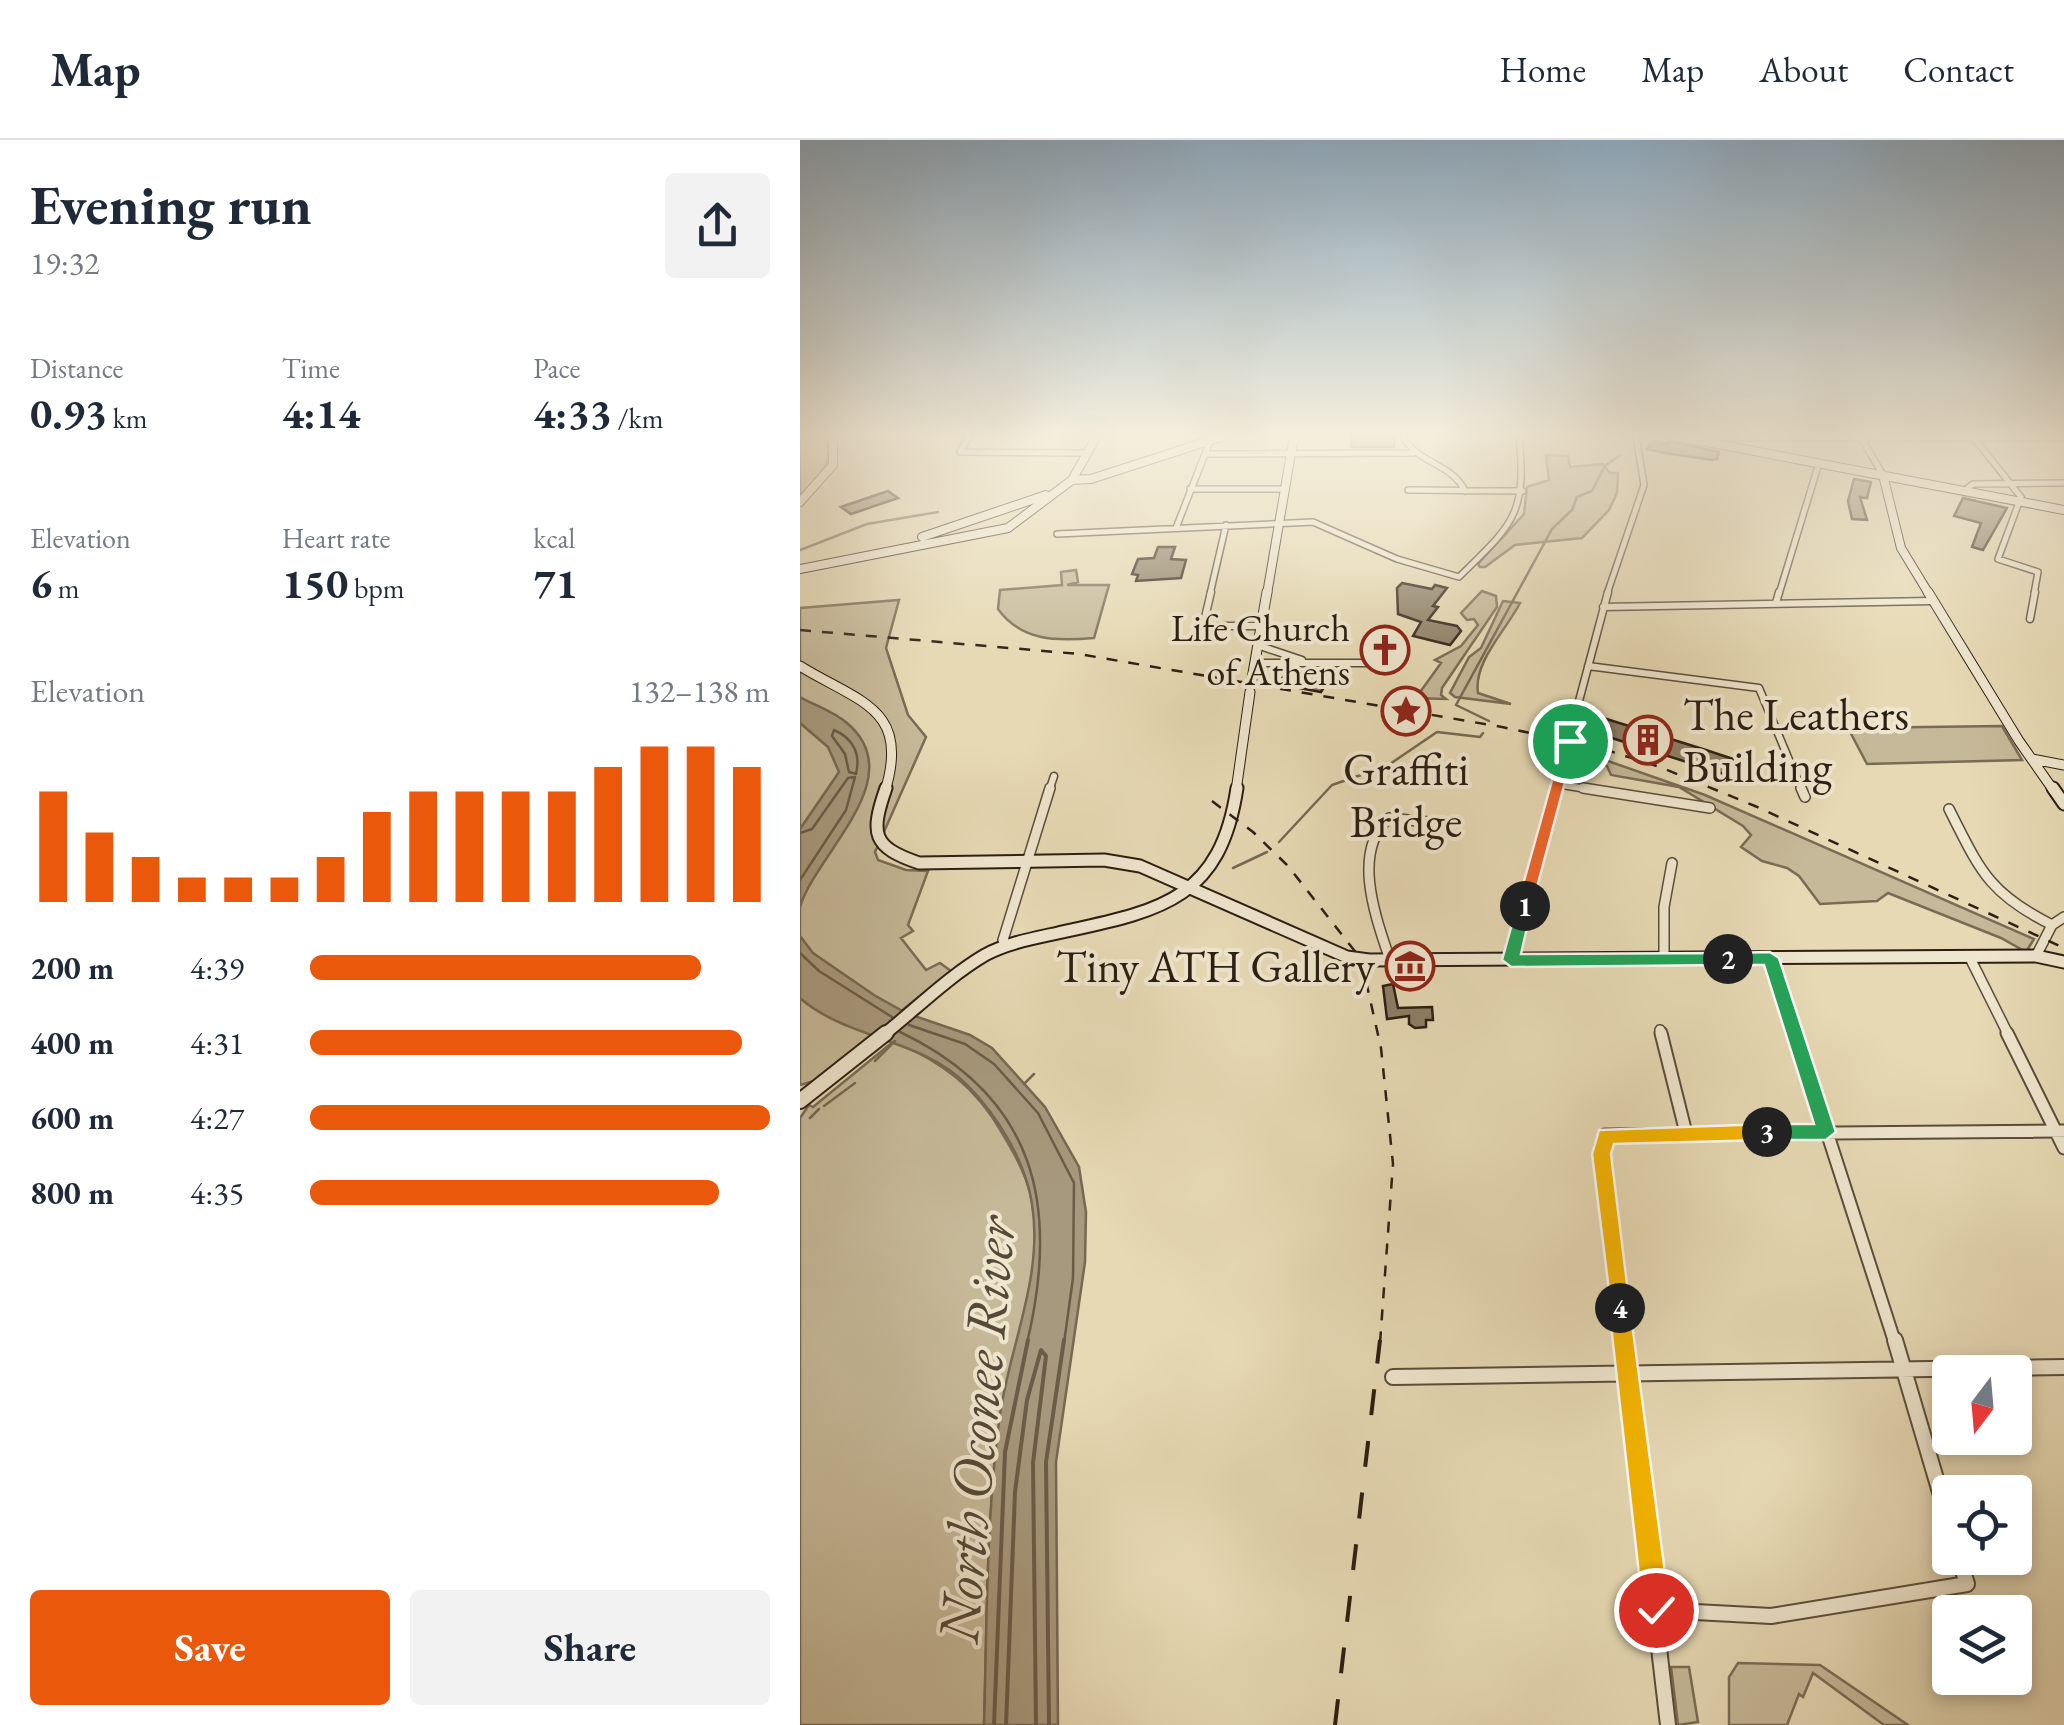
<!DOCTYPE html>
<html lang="en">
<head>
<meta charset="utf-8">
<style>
	:root { --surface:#fff; --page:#f2f2f3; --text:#1f2937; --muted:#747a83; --line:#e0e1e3; --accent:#ea580c }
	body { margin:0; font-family:"EB Garamond",serif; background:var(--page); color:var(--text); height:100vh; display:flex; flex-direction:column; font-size:38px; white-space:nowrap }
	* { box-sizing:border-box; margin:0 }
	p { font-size:32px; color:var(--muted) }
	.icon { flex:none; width:55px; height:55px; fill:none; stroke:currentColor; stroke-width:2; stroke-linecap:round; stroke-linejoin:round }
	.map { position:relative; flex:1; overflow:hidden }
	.drawer { display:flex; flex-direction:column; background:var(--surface); width:800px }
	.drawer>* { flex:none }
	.needle { width:65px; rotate:196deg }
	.buttons { position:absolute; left:1132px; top:1215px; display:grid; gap:20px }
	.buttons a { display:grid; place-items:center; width:100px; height:100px; border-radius:10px; background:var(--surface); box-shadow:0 5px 15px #0003; font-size:50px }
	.pin { position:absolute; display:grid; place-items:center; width:85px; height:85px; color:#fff; margin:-42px; border:5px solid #fff; border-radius:50%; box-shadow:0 2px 10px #0007 }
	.km { position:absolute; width:50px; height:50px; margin:-25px; border-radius:50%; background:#222; color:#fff; font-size:28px; line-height:50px; text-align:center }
	.round { display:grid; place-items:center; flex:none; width:105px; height:105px; border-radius:10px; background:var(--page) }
	.headline { display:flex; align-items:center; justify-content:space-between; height:170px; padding:0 30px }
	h1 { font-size:55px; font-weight:700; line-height:75px }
	.metrics { display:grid; grid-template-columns:repeat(3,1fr); gap:15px; height:170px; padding:10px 30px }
	.metrics div { display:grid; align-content:center }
	.metrics b { font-size:42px; font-weight:700 }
	.metrics small { font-size:28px; font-weight:400 }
	.metrics p { font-size:28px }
	.chart { height:280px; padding:20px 30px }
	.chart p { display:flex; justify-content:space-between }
	.chart svg { width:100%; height:180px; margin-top:10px; stroke:var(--accent); stroke-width:6 }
	.cta { display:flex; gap:20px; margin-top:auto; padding:20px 30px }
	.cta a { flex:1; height:115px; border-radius:10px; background:var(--accent); color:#fff; font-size:40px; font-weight:700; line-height:115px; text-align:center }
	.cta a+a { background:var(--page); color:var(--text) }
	ul { padding:0 30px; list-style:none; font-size:32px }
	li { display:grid; grid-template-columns:160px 120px 1fr; align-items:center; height:75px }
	li i { height:25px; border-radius:12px; background:var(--accent) }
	header { display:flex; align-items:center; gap:60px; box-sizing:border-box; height:140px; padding:0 50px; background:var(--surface); border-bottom:2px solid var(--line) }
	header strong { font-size:48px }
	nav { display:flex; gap:55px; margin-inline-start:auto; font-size:35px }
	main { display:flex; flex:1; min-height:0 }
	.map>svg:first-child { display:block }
	.green { fill:#c6b999; stroke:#796c56; stroke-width:2.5 }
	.water { fill:#a7997d; stroke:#766853; stroke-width:2.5 }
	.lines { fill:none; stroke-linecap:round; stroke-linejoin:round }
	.shore-far1 { stroke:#6a5c48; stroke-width:2.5 }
	.shore { stroke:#6a5c48; stroke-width:4 }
	.stream { stroke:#766853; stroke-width:2.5 }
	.building { fill:#8d7f67; stroke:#2c1e13; stroke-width:2.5 }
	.street-far4-casing { stroke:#5a4d3b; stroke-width:8 }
	.street-far3-casing { stroke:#5a4d3b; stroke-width:9 }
	.street-far2-casing { stroke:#5a4d3b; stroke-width:12 }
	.street-far1-casing { stroke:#5a4d3b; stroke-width:15 }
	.street-casing { stroke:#5a4d3b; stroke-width:18 }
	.secondary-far3-casing { stroke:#2c1e13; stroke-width:10 }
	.secondary-far2-casing { stroke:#2c1e13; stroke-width:11 }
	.secondary-far1-casing { stroke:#2c1e13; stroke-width:15 }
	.secondary-casing { stroke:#2c1e13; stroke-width:18 }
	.street-far4 { stroke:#efe6ce; stroke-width:5 }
	.street-far3 { stroke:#efe6ce; stroke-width:6 }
	.street-far2 { stroke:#efe6ce; stroke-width:9 }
	.street-far1 { stroke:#efe6ce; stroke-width:11 }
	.street { stroke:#efe6ce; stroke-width:14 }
	.secondary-far3 { stroke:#efe6ce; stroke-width:8 }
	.secondary-far2 { stroke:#efe6ce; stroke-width:9 }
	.secondary-far1 { stroke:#efe6ce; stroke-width:11 }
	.secondary { stroke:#efe6ce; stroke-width:14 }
	.rail-far1 { stroke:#2c1e13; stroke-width:2.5; stroke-dasharray:11 11; stroke-linecap:butt }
	.rail { stroke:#2c1e13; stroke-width:4; stroke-dasharray:26 26; stroke-linecap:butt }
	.split-1 { fill:#f0652b; stroke:#fff; stroke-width:2.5 }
	.split-2 { fill:#22a559; stroke:#fff; stroke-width:2.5 }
	.split-3 { fill:#22a559; stroke:#fff; stroke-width:2.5 }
	.split-4 { fill:#f5b400; stroke:#fff; stroke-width:2.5 }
	.split-5 { fill:#f5b400; stroke:#fff; stroke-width:2.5 }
	.labels { text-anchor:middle; stroke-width:8; stroke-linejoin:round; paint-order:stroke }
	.far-poi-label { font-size:38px; fill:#2c1e13; stroke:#efe6ce; text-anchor:end }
	.poi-label { font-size:45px; fill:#2c1e13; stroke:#efe6ce; text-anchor:start }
	.near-water-label { font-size:58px; font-style:italic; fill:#574938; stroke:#efe6ce }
</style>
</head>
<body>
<header>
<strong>Map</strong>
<nav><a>Home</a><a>Map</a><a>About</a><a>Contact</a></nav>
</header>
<main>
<section class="drawer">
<div class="headline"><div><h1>Evening run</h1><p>19:32</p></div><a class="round"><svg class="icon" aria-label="share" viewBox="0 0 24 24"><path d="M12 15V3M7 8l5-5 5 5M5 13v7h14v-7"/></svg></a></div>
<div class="metrics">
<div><p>Distance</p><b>0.93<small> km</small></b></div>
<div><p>Time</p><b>4:14</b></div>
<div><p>Pace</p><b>4:33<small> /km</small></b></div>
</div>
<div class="metrics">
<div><p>Elevation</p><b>6<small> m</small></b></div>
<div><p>Heart rate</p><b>150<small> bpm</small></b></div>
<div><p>kcal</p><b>71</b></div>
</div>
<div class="chart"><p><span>Elevation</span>132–138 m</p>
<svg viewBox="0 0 160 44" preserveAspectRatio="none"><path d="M5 44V17M15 44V27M25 44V33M35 44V38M45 44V38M55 44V38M65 44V33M75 44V22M85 44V17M95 44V17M105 44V17M115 44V17M125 44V11M135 44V6M145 44V6M155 44V11"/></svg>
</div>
<ul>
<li><b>200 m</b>4:39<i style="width:85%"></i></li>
<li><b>400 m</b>4:31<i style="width:94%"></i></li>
<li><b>600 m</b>4:27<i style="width:100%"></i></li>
<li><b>800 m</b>4:35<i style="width:89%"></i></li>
</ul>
<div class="cta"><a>Save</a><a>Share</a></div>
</section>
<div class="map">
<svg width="1264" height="1585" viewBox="0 0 1264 1585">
	<rect width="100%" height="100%" fill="#e6d9b4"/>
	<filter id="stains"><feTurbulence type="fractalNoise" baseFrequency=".002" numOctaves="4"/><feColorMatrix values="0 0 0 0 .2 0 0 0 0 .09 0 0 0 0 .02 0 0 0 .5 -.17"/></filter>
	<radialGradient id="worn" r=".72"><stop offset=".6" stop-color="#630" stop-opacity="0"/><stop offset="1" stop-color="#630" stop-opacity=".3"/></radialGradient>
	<path class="green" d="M0,296H25C35,323 20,339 0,355Z
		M746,315L768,316L770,327L803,324L810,333H818L817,353L809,370L782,398L715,405L685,427H680L678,424L724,374L727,347L749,340Z
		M276,430L278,442L267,445H309L294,498C257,501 222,502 198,469L200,450L262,445L261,432Z
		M682,451L696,456L697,467L642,548L641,555L646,559L609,558L618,555L641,523L635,520L661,506L678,485L674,479L667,480L661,473Z
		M99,460L86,508L108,575L126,597L75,712L78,720L106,730L128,731L108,785L113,791L101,798L126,830L140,823L151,831L14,941L0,945V468Z
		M703,461L720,463C707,489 673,522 678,553L711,564L655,557L650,553L669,517L681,508Z
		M1202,586L1222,620L1067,624L1048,588Z
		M788,614L905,655L1234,799L1226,812L1201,798L1088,753L1077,761L1020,764L999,736L987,728L962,721L941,707L951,695L943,686L879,647L811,635L807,626Z
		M94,901C142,922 176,947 202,993C215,1015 228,1037 232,1062C246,1142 205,1225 197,1303C186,1396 187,1491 184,1585H0V978L9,965L13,967Z
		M938,1523L1020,1525L1108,1585H1084L1013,1533L1003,1557L999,1554L987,1585H929V1537Z
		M871,1527H889L898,1582L878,1585Z"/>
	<path class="water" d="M0,557C16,566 33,571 47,583C112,638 16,713 0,767V689L39,632L28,607L0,583Z
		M0,796L13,813L74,855L106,873L170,895L192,908L245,967L279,1027L286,1072L285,1122L256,1322L258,1585H184C187,1483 186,1382 199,1281C208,1209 244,1138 232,1064C226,1022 197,975 167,945C121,898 48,900 0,858Z"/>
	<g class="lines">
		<path class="shore-far1" d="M34,590C53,598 61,614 56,634L49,632L45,614L32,596Z
			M0,693L12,689L48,638L55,637L46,670L0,740
			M0,813L19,831L92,877
			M109,885L165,904L194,924L238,973L274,1043L273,1138L264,1203
			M100,892C236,957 260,1065 227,1203"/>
		<path class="shore" d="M194,1585L205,1312L228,1200
			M206,1585L215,1352L227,1260L241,1210L246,1216L233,1323L236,1585
			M249,1585L246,1322L264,1200"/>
		<path class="stream" d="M0,410L67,384L138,372
			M689,581L656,565L752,389L772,370L777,357L792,351L805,326L819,316
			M479,702L532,645L587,626L637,592L680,597L683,593
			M433,728L467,712
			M75,921L95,901
			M224,944L234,934
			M24,966L55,943
			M10,978L19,969"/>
	</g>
	<path class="building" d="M552,296H595L594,307H551Z
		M853,301L868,304L869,301L919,312L917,319L912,320L865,313L847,309Z
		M1054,339L1071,342L1067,358L1060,357L1067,380L1052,379L1048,361Z
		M88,351L98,358L51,374L41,367Z
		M1163,358L1207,368L1183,410L1172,407L1181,383L1154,376Z
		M358,407H375L371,419L386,420L381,438L336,441L338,435L332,434L338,419L354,418Z
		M602,443L632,449L635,445L647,448L633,466L638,467L628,480L657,486L661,491L650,505L613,496L621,482L598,474L597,448Z
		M486,533L528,540L521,552L478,544Z
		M800,577L906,610L933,619L924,634L790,591Z
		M593,844L598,868L632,867L633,880H626V887L615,888L609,884V876L587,879L583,846Z"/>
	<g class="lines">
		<g class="street-far4-casing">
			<path id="street-far4" d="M169,296L160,312L287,313
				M603,296C617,324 652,323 665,351
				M1060,296L1083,335
				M900,298H1264
				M1174,298L1221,357L1198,419L1238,432L1234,454
				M405,314L614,313
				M390,349H485
				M608,350L723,351
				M1164,351L1173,344L1264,343
				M376,388L412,296
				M257,394L513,382L597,419L659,437C713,384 727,375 719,296
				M410,454L426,385
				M807,454L844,345L836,296
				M979,454L1019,323"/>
		</g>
		<g class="street-far3-casing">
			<path id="street-far3" d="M411,452L403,486H460
				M976,463L979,452
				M803,467L1131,461
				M1230,479L1235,452
				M457,505L502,520
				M455,523H589
				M788,526L959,548L1002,651
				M756,644L799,651
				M249,651L254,636
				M755,651L808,452"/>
		</g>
		<g class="street-far2-casing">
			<path id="street-far2" d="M783,648L910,668
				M1001,648L1005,657
				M1149,669C1180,730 1188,753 1252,785
				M206,804L203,800L250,648
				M1236,816L1252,785L1264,777
				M970,818L995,896
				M1170,818L1209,896
				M864,819V767L872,723
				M590,820C576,778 551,712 589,678L628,682
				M711,821L756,648
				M860,890L861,896"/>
		</g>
		<g class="street-far1-casing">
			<path id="street-far1" d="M861,893L886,993
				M995,893L1095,1203
				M1207,893L1264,1008
				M823,1203L803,1031L801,1006L805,995L1264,991"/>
		</g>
		<g class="street-casing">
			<path id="street" d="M823,1200L868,1585
				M1095,1200L1150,1386
				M593,1237L1264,1227
				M857,1470L971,1476L1167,1444L1159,1418"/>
		</g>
		<g class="secondary-far3-casing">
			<path id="secondary-far3" d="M875,296L1264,370
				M1083,335L1101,408L1129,454
				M272,340L291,339L424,296
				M0,362L33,325V296
				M122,397L246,355
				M0,429L208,388L272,340L297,296
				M467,454L494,296"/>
		</g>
		<g class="secondary-far2-casing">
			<path id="secondary-far2" d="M1128,452L1219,601L1254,651
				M0,526C58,562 111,568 85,651
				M452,539L467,452
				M1232,619L1264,625
				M436,651L450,552"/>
		</g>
		<g class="secondary-far1-casing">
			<path id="secondary-far1" d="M86,648C70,694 72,707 119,723L304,720L340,726L547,817L569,820L1236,816L1264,822
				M1253,648L1264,664
				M82,896C115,870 149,836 185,815C207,803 235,798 258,793C358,771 420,762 437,648"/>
		</g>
		<g class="secondary-casing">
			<path id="secondary" d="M0,961L86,893"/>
		</g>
		<use href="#street-far4" class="street-far4"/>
		<use href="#street-far3" class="street-far3"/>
		<use href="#street-far2" class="street-far2"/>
		<use href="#street-far1" class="street-far1"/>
		<use href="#street" class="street"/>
		<use href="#secondary-far3" class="secondary-far3"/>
		<use href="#secondary-far2" class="secondary-far2"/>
		<use href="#secondary-far1" class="secondary-far1"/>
		<use href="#secondary" class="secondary"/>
		<path class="rail-far1" d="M0,490L279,514L702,587L800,608L860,627L955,666L1264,808
			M412,661L453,692L488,726L561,819L581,908L593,1024L580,1203"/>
		<path class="rail" d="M535,1585L580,1200"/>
	</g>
	<linearGradient id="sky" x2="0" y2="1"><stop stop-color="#8ea9bd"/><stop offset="0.57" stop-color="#f4eedd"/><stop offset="1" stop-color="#f4eedd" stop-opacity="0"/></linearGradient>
	<rect width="1264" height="518" fill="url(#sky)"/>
	<path class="split-1" d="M770,597L776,601L732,766L725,772L717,766L763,601Z"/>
	<path class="split-2" d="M725,761L732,766L721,814L928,813L936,819L928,825L711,827L702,820L717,766Z"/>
	<path class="split-3" d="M970,812L979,818L1036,992L1026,1000H967L958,992L967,984H1014L964,825H928L920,819L928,813Z"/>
	<path class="split-4" d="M967,984L977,992L967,1000L814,1004L811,1014L830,1168L827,1175L820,1178L812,1175L792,1014L799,990Z"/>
	<path class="split-5" d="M820,1157L827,1160L830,1168L870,1470L866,1480L856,1484L847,1480L843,1470L809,1168L812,1160Z"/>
	<defs>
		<g id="church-ring" transform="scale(2.5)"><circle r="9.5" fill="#efe6ce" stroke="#8f2418" stroke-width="1.5"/><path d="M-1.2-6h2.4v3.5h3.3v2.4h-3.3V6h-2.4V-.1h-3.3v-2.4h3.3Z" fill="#8f2418"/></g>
		<g id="sight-ring" transform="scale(2.5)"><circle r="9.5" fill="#efe6ce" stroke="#8f2418" stroke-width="1.5"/><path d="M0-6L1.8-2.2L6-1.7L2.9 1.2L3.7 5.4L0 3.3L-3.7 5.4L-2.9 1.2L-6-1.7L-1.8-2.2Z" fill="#8f2418"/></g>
		<g id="building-ring" transform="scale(2.5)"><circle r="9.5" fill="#efe6ce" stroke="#8f2418" stroke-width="1.5"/><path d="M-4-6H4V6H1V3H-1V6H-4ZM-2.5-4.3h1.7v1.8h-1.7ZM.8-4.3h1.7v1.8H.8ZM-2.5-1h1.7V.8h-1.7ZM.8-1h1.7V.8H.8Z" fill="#8f2418"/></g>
		<g id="museum-ring" transform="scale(2.5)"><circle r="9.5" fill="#efe6ce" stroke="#8f2418" stroke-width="1.5"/><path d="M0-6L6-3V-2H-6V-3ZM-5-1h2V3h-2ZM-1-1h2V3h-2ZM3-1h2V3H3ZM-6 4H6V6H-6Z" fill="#8f2418"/></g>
	</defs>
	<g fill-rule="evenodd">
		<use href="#church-ring" x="585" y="510"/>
		<use href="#sight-ring" x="606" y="571"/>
		<use href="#building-ring" x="848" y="600"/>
		<use href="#museum-ring" x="610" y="826"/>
	</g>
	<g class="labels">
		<g class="far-poi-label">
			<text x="550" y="501">Life Church<tspan x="550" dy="44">of Athens</tspan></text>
		</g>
		<g class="poi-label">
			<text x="883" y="590">The Leathers<tspan x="883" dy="52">Building</tspan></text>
			<text x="606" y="645" text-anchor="middle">Graffiti<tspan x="606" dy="52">Bridge</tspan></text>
			<text x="575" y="842" text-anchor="end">Tiny ATH Gallery</text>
		</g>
		<g class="near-water-label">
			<text transform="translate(176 1290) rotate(-85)" y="20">North Oconee River</text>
		</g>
	</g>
	<rect width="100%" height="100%" filter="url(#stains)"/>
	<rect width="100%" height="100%" fill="url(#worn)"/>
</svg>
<div class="buttons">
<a><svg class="needle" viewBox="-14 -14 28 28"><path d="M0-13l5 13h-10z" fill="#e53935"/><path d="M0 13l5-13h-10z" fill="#747a83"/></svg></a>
<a><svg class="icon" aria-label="locate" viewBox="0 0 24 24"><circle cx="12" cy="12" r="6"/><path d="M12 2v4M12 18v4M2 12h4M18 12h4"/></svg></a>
<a><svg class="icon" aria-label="layers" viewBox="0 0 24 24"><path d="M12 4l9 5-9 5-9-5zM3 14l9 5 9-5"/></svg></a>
</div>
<div class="pin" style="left:770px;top:601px;background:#1e9e55"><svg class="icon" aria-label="arrive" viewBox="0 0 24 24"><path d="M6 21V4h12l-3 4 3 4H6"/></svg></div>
<div class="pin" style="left:856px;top:1470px;background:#d93025"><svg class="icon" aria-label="check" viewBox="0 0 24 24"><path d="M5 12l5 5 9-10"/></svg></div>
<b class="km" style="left:725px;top:766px">1</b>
<b class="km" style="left:928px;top:819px">2</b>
<b class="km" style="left:967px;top:992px">3</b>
<b class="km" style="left:820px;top:1168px">4</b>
</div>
</main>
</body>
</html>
